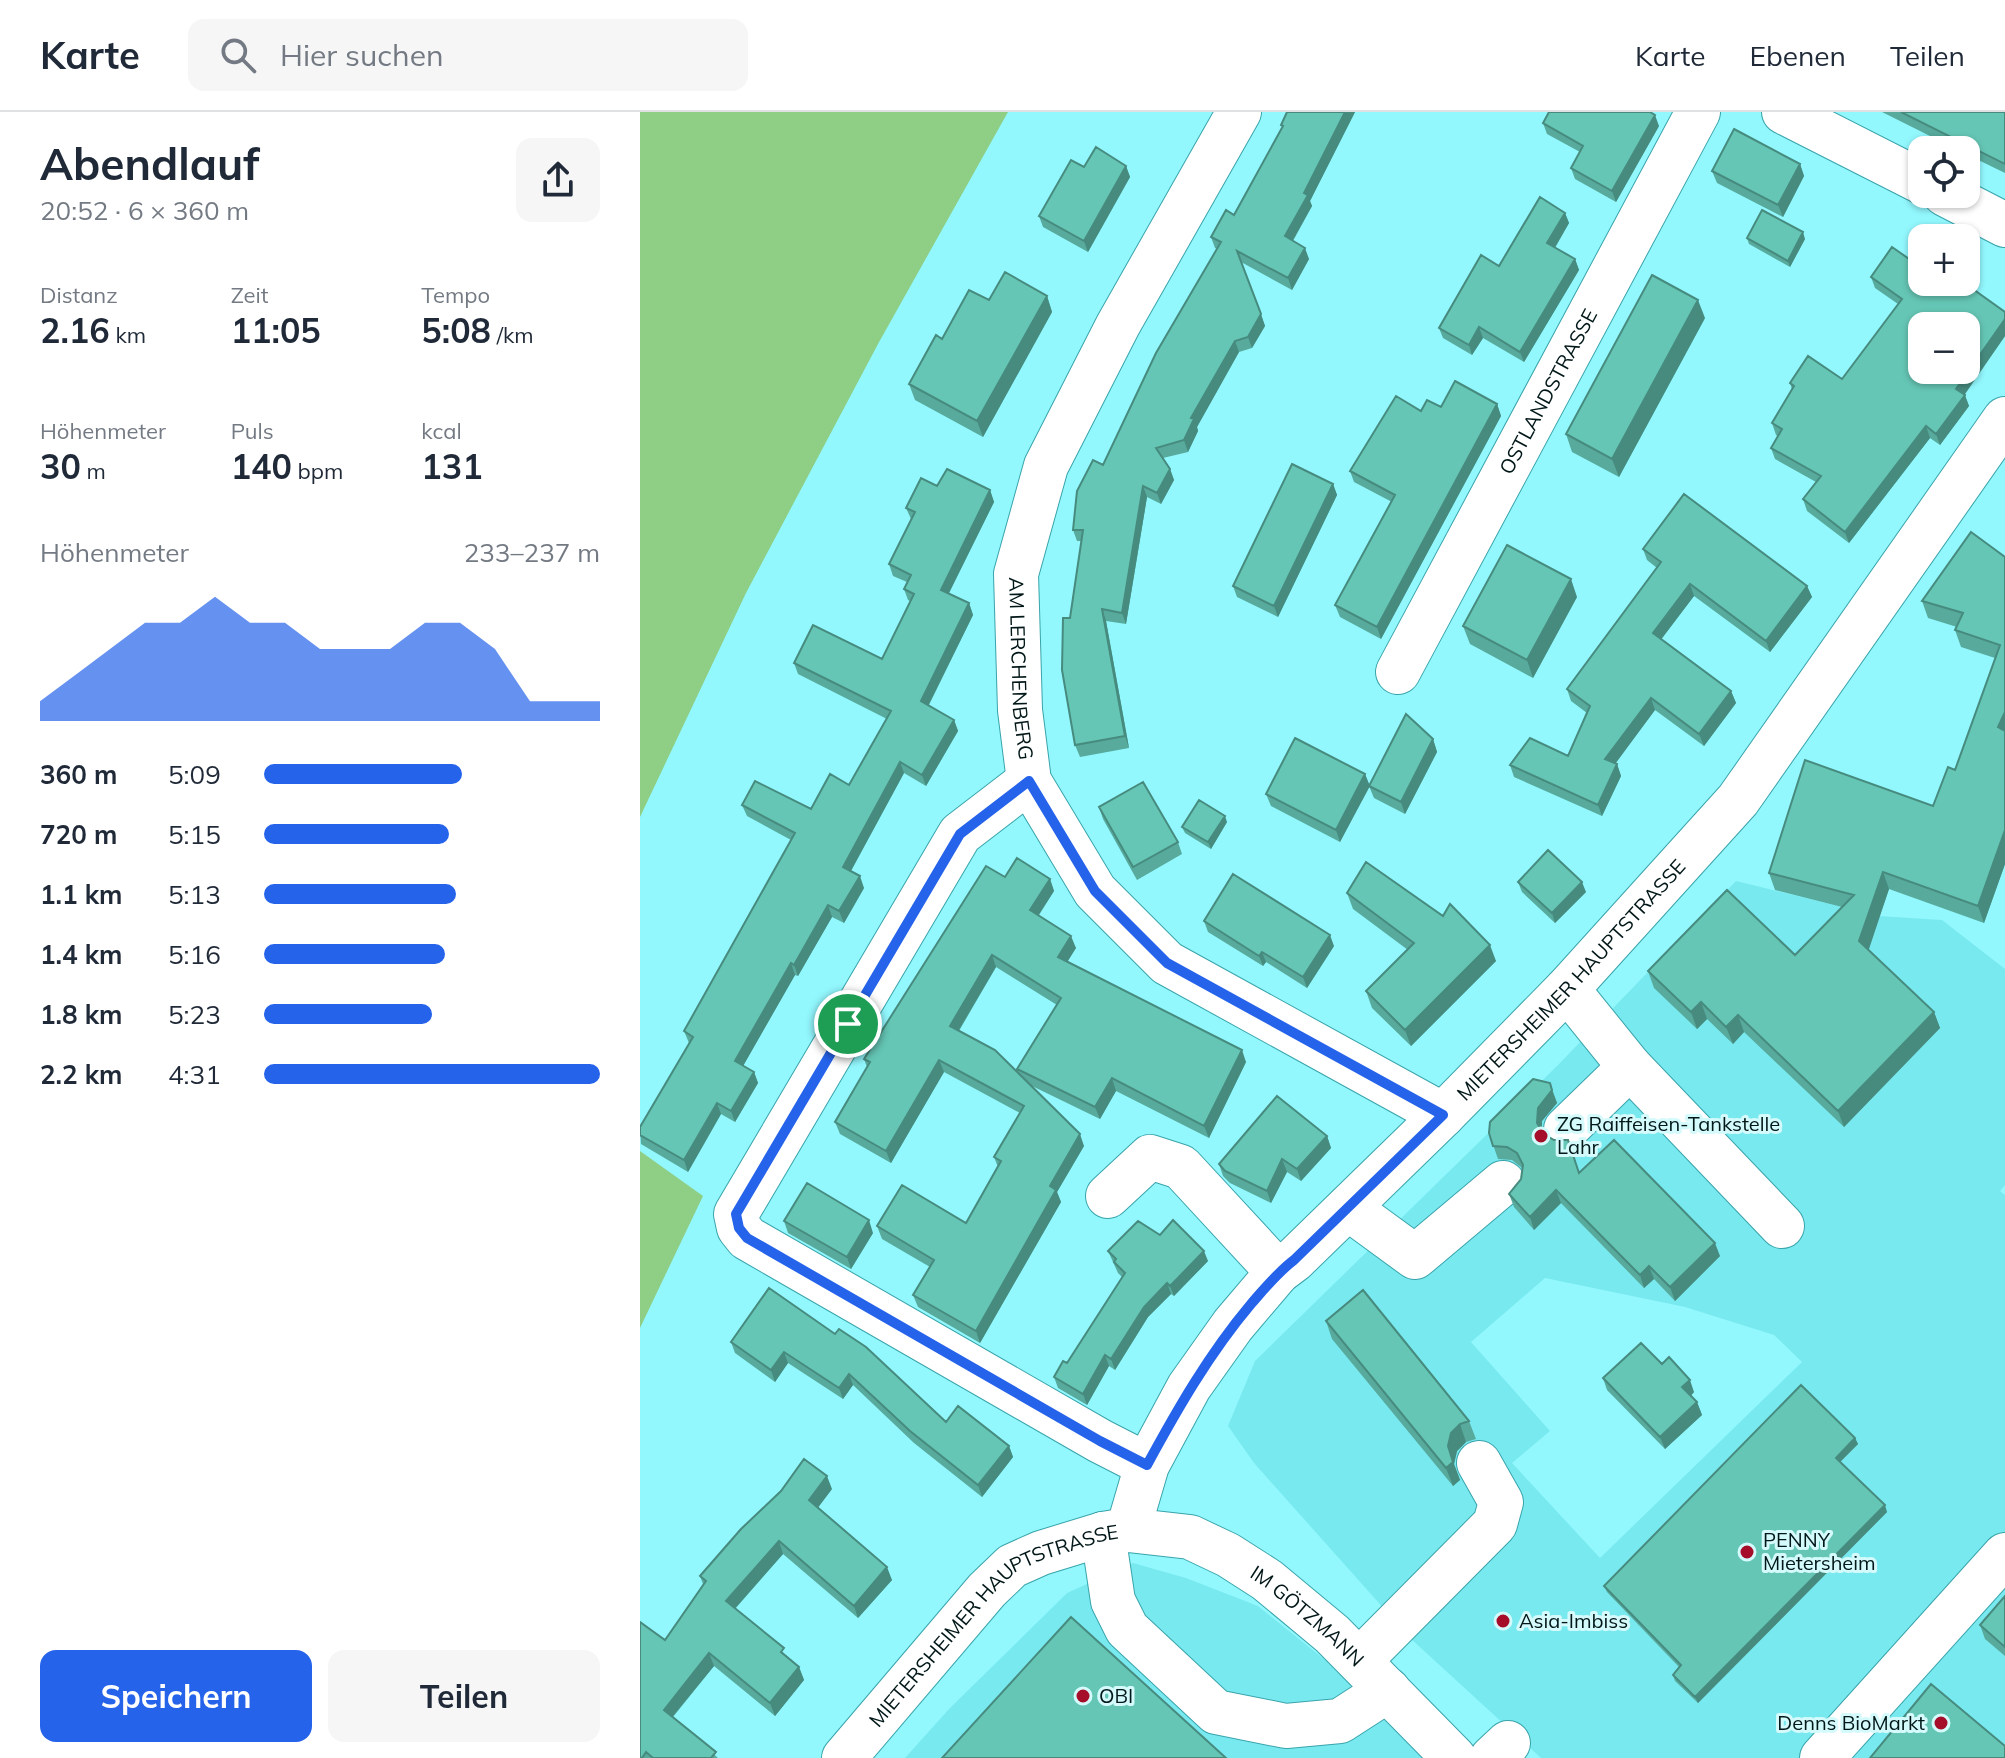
<!DOCTYPE html>
<html lang="de">
<head>
<meta charset="utf-8">
<style>
	:root { --surface:#fff; --page:#f6f6f7; --text:#1f2937; --muted:#747a83; --line:#e0e1e3; --accent:#2563eb }
	body { margin:0; font-family:Mulish,sans-serif; background:var(--page); color:var(--text); height:100vh; display:flex; flex-direction:column; font-size:30px; white-space:nowrap }
	* { box-sizing:border-box; margin:0 }
	p { font-size:26px; color:var(--muted) }
	.icon { flex:none; width:44px; height:44px; fill:none; stroke:currentColor; stroke-width:2; stroke-linecap:round; stroke-linejoin:round }
	.map { position:relative; flex:1; overflow:hidden }
	.drawer { display:flex; flex-direction:column; background:var(--surface); width:640px }
	.drawer>* { flex:none }
	.controls { position:absolute; left:1268px; top:24px; display:grid; gap:16px }
	.controls a { display:grid; place-items:center; width:72px; height:72px; border-radius:16px; background:var(--surface); box-shadow:0 2px 6px #0004; font-size:40px }
	.pin { position:absolute; display:grid; place-items:center; width:68px; height:68px; color:#fff; margin:-34px; border:4px solid #fff; border-radius:50%; box-shadow:0 2px 8px #0007 }
	.round { display:grid; place-items:center; flex:none; width:84px; height:84px; border-radius:16px; background:var(--page) }
	.headline { display:flex; align-items:center; justify-content:space-between; height:136px; padding:0 40px }
	h1 { font-size:44px; font-weight:700; line-height:60px }
	.stats { display:grid; grid-template-columns:repeat(3,1fr); gap:12px; height:136px; padding:8px 40px }
	.stats div { display:grid; align-content:center }
	.stats b { font-size:34px; font-weight:700 }
	.stats small { font-size:22px; font-weight:400 }
	.stats p { font-size:22px }
	.chart { height:224px; padding:16px 40px }
	.chart p { display:flex; justify-content:space-between }
	.chart svg { width:100%; height:144px; margin-top:8px; fill:var(--accent); opacity:.7 }
	.action { display:flex; gap:16px; margin-top:auto; padding:16px 40px }
	.action a { flex:1; height:92px; border-radius:16px; background:var(--accent); color:#fff; font-size:32px; font-weight:700; line-height:92px; text-align:center }
	.action a+a { background:var(--page); color:var(--text) }
	ul { padding:0 40px; list-style:none; font-size:26px }
	li { display:grid; grid-template-columns:128px 96px 1fr; align-items:center; height:60px }
	li i { height:20px; border-radius:10px; background:var(--accent) }
	header { display:flex; align-items:center; gap:48px; box-sizing:border-box; height:112px; padding:0 40px; background:var(--surface); border-bottom:2px solid var(--line) }
	header strong { font-size:38px }
	nav { display:flex; gap:44px; margin-inline-start:auto; font-size:28px }
	.search { width:560px; height:72px; background:var(--page); display:flex; align-items:center; gap:20px; box-sizing:border-box; padding:0 28px; border-radius:16px; color:var(--muted); font-size:30px }
	main { display:flex; flex:1; min-height:0 }
	.map>svg:first-child { display:block }
	.built { fill:#79e9f0; fill-rule:evenodd }
	.green { fill:#8fce85 }
	.lines { fill:none; stroke-linecap:round; stroke-linejoin:round }
	.minor-casing { stroke:#39a4ab; stroke-width:46 }
	.minor { stroke:#fff; stroke-width:44 }
	.wall { fill:#57aa9c; fill-rule:evenodd }
	.shaded-wall { fill:#478b7f }
	.building { fill:#65c6b5; stroke:#478b7f; stroke-width:2; fill-rule:evenodd }
	.route-casing { stroke:#fff; stroke-width:16 }
	.route { stroke:#2563eb; stroke-width:10 }
	.poi-dot { fill:#a60d29; stroke:#d5fafc; stroke-width:3 }
	.labels { text-anchor:middle; stroke-width:6; stroke-linejoin:round; paint-order:stroke }
	.street-label { font-size:20px; fill:#021718; stroke:#d5fafc }
	.poi-label { font-size:20px; fill:#021718; stroke:#d5fafc; text-anchor:start }
</style>
</head>
<body>
<header>
<strong>Karte</strong>
<div class="search"><svg class="icon" aria-label="search" viewBox="0 0 24 24"><circle cx="10" cy="10" r="6"/><path d="M15 15l6 6"/></svg>Hier suchen</div>
<nav><a>Karte</a><a>Ebenen</a><a>Teilen</a></nav>
</header>
<main>
<section class="drawer">
<div class="headline"><div><h1>Abendlauf</h1><p>20:52 · 6 × 360 m</p></div><a class="round"><svg class="icon" aria-label="share" viewBox="0 0 24 24"><path d="M12 15V3M7 8l5-5 5 5M5 13v7h14v-7"/></svg></a></div>
<div class="stats">
<div><p>Distanz</p><b>2.16<small> km</small></b></div>
<div><p>Zeit</p><b>11:05</b></div>
<div><p>Tempo</p><b>5:08<small> /km</small></b></div>
</div>
<div class="stats">
<div><p>Höhenmeter</p><b>30<small> m</small></b></div>
<div><p>Puls</p><b>140<small> bpm</small></b></div>
<div><p>kcal</p><b>131</b></div>
</div>
<div class="chart"><p><span>Höhenmeter</span>233–237 m</p>
<svg viewBox="0 0 160 44" preserveAspectRatio="none"><path d="M0 44V38L10 30L20 22L30 14L40 14L50 6L60 14L70 14L80 22L90 22L100 22L110 14L120 14L130 22L140 38L150 38L160 38V44z"/></svg>
</div>
<ul>
<li><b>360 m</b>5:09<i style="width:59%"></i></li>
<li><b>720 m</b>5:15<i style="width:55%"></i></li>
<li><b>1.1 km</b>5:13<i style="width:57%"></i></li>
<li><b>1.4 km</b>5:16<i style="width:54%"></i></li>
<li><b>1.8 km</b>5:23<i style="width:50%"></i></li>
<li><b>2.2 km</b>4:31<i style="width:100%"></i></li>
</ul>
<div class="action"><a>Speichern</a><a>Teilen</a></div>
</section>
<div class="map">
<svg width="1365" height="1646" viewBox="0 0 1365 1646">
	<rect width="100%" height="100%" fill="#92f8fe"/>
	<path class="built" d="M1096,769L1239,804L1302,808L1365,857V1073L1360,1079L1365,1083V1646H901L771,1527L614,1351L588,1314L615,1249L919,952ZM905,1166L1045,1195L1134,1223L1162,1250L960,1446L872,1351L910,1319L831,1230Z
		M493,1451L546,1466L618,1494L714,1571L783,1646H265L309,1597L427,1481Z"/>
	<path class="green" d="M0,0H368L238,232L106,481L0,705Z
		M0,1039L63,1084L0,1216Z"/>
	<g class="lines">
		<g class="minor-casing">
			<g id="minor">
				<path id="s1" d="M599,0L478,213L406,354L376,462L380,598L389,669L455,779L527,851L803,1003"/>
				<path d="M1144,0L1282,70"/>
				<path d="M1305,82L1365,113"/>
				<path id="s2" d="M758,560L1058,0"/>
				<path d="M389,669L320,722L96,1102L99,1116L107,1126L460,1329L507,1353"/>
				<path d="M927,877L990,955L1142,1114"/>
				<path d="M926,1017L990,955"/>
				<path d="M468,1084L510,1045L541,1055L638,1160"/>
				<path d="M708,1096L775,1145L863,1071"/>
				<path id="s3" d="M488,1418L507,1353L549,1275L593,1213L638,1160L654,1148L803,1003L927,877L1098,688L1365,307"/>
				<path d="M463,1422L473,1489L487,1517L576,1600L646,1614L700,1609L748,1578"/>
				<path d="M719,1549L855,1412L861,1390L839,1351"/>
				<path id="s4" d="M204,1646L347,1478L372,1454L401,1441L463,1422L488,1418L550,1425L588,1443L627,1468L692,1522L814,1646"/>
				<path d="M852,1646L868,1631"/>
				<path d="M1182,1646L1365,1443"/>
			</g>
		</g>
		<use href="#minor" class="minor"/>
	</g>
	<path class="wall" d="M647,0H715L670,89L672,94L653,129L669,147L652,178L601,150L625,214L612,236L599,240L557,315L558,319L548,340L523,346L530,357L534,368L521,392L507,385L486,512L466,509L489,636L440,645L435,633L430,506L442,429H437L433,418L463,353L577,137L575,136L571,125L594,103L642,16L641,13Z
		M1242,0H1365V61L1326,42V38H1318Z
		M903,11L1019,14L976,90L935,67L931,56L940,40L907,22Z
		M1160,52L1164,64L1143,105L1077,71L1072,59Z
		M486,54L490,65L448,140L403,115L399,104L444,55Z
		M925,101L929,111L915,136L935,147L939,158L884,250L843,226L832,243L803,226L799,216L859,154Z
		M1107,126L1165,127L1150,155L1109,132Z
		M1231,165L1365,224L1324,282L1329,294L1300,333L1290,326L1209,431L1167,399L1163,387L1176,370L1135,347L1131,336L1138,324L1136,323L1132,311L1152,277L1150,271L1202,267L1258,192L1235,176Z
		M407,184L412,200L343,325L275,288L269,272L302,227L349,188Z
		M1065,206L979,365L932,340L926,322Z
		M857,292L861,304L741,527L700,505L695,493L752,390L714,370L710,359L781,299Z
		M693,372L697,383L638,505L597,485L593,474Z
		M297,374L350,378L354,390L309,481L329,491L333,503L289,593L314,608L318,619L286,674L264,661L211,759L224,776L204,811L192,805L158,864L155,863L103,954L114,960L118,971L95,1010L81,1002L48,1060L1,1032L0,1015L49,931L44,919L151,728L107,704L102,693L171,697L209,673L247,607L158,562L154,551L242,547L270,489L268,488L264,477L267,470L253,464L249,452L271,407L266,396Z
		M1003,437L1167,474L1172,485L1130,540L1054,484L1021,527L1091,579L1096,591L1064,634L1015,598L975,651L977,652L981,664L962,704L874,665L870,653L928,644L947,601L931,589L927,577L1017,456L1007,448Z
		M1365,445V752L1344,811L1249,777L1228,837L1294,900L1300,916L1204,1015L1104,920L1093,932L1067,907L1057,917L1014,876L1008,859L1155,843L1202,795L1135,778L1129,761L1293,694L1315,658L1355,546L1321,535L1315,518L1317,515L1288,506L1282,489Z
		M937,485L893,566L830,532L823,514Z
		M793,627L797,640L765,702L734,686L729,674L700,730L631,694L626,682L725,662L729,674Z
		M459,695L538,730L542,742L497,768L463,707Z
		M587,710L571,737L545,721L542,715Z
		M365,765L410,767L414,779L399,803L436,836L427,849L606,950L569,1026L476,979L460,1007L392,974L444,1034L417,1080L421,1090L340,1231L278,1195L273,1183L290,1155L242,1127L237,1114L326,1111L358,1055L354,1045L380,1001L304,960L251,1051L200,1022L195,1010L227,955L224,947ZM356,855L417,893L377,957L379,962L319,919Z
		M878,770L946,780L915,811L882,780Z
		M707,781L803,804L856,849L771,934L732,896L726,879L768,838L713,797Z
		M564,809L694,834L667,876L626,850L623,854L568,820Z
		M910,971L917,991L902,1009V1019L940,1061L1080,1144L1035,1189L1014,1167L1004,1176L921,1091L894,1118L874,1095L869,1082L881,1067L882,1056L872,1048L858,1047L849,1021Z
		M687,1024L691,1036L661,1069L647,1060L631,1091L590,1071L583,1064L579,1052Z
		M144,1109L233,1121L211,1157L148,1121Z
		M520,1123L568,1149L534,1184L531,1182L508,1205L475,1258L469,1254L447,1293L418,1276L414,1265L427,1251L482,1165L478,1161L468,1139Z
		M129,1176L306,1310L369,1334L373,1345L342,1385L274,1331L213,1273L203,1287L148,1251L135,1270L95,1241L91,1230Z
		M686,1209L829,1309L836,1327L826,1330L817,1339L814,1352L820,1368L813,1374L692,1227Z
		M1022,1252L1054,1280L1051,1284L1057,1290L1062,1303L1025,1337L967,1278L963,1266Z
		M1215,1326L1218,1332L1200,1350L1247,1400L1058,1591L1035,1569L1033,1563L1039,1555L967,1480L964,1474Z
		M192,1377L178,1395L252,1468L218,1506L143,1442L95,1497L159,1555L164,1568L135,1604L74,1554L33,1605L78,1646H0L25,1528L63,1472L60,1464Z
		M1365,1484V1544L1345,1527L1340,1513Z"/>
	<path class="shaded-wall" d="M705,0H715L670,89L672,94L649,135L645,124L664,81Z
		M1015,3L1019,14L976,90L972,79Z
		M1160,52L1164,64L1143,105L1138,93Z
		M486,54L490,65L448,140L444,129Z
		M925,101L929,111L911,142L907,131Z
		M1163,120L1165,127L1150,155L1148,149Z
		M665,136L669,147L652,178L648,166Z
		M935,147L939,158L884,250L880,240Z
		M407,184L412,200L343,325L337,309Z
		M1058,188L1065,206L979,365L972,347Z
		M621,202L625,214L612,236L608,225Z
		M1365,207V224L1321,288L1316,277Z
		M839,215L843,226L832,243L829,233Z
		M595,229L599,240L557,315L558,319L548,340L544,328L551,306Z
		M1325,283L1329,294L1300,333L1296,322Z
		M857,292L861,304L741,527L737,515Z
		M1286,314L1290,326L1209,431L1205,420Z
		M530,357L534,368L521,392L517,381Z
		M693,372L697,383L638,505L634,494Z
		M503,374L507,385L486,512L482,501Z
		M350,378L354,390L305,489L301,478Z
		M931,467L937,485L893,566L887,548Z
		M1050,472L1054,484L1017,533L1013,521Z
		M1167,474L1172,485L1130,540L1126,529Z
		M329,491L333,503L285,600L281,589Z
		M462,497L466,509L489,636L485,624Z
		M1091,579L1096,591L1064,634L1059,622Z
		M1011,586L1015,598L970,659L965,647Z
		M1365,600V630L1358,615Z
		M314,608L318,619L286,674L282,663Z
		M793,627L797,640L765,702L761,690Z
		M260,650L264,661L207,766L203,755Z
		M977,652L981,664L962,704L958,693Z
		M725,662L730,674L700,730L696,718Z
		M585,704L587,710L571,737L568,730Z
		M1365,718V752L1344,811L1338,794Z
		M1243,760L1249,777L1226,846L1219,829Z
		M220,764L224,776L204,811L199,799Z
		M410,767L414,779L394,810L390,798Z
		M942,770L946,780L915,811L912,801Z
		M188,793L192,805L158,864L154,853Z
		M690,823L694,834L667,876L663,865Z
		M431,824L436,836L423,857L418,845Z
		M850,833L856,849L771,934L765,918Z
		M622,840L626,850L623,854L619,844Z
		M352,843L356,855L314,926L310,914Z
		M151,851L155,863L99,961L95,949Z
		M1061,890L1067,907L1057,917L1051,900Z
		M1294,900L1300,916L1204,1015L1198,999Z
		M1098,903L1104,920L1093,932L1086,915Z
		M602,938L606,950L569,1026L564,1014Z
		M299,948L304,960L251,1051L246,1039Z
		M114,960L118,971L95,1010L91,999Z
		M472,966L476,979L460,1007L455,995Z
		M912,978L917,991L902,1009V1024L897,1011L898,996Z
		M77,991L81,1002L48,1060L44,1048Z
		M440,1022L444,1034L417,1080L421,1090L340,1231L336,1219L410,1074Z
		M687,1024L691,1036L661,1069L657,1057Z
		M642,1047L647,1060L631,1091L627,1079Z
		M916,1078L921,1091L894,1118L890,1105Z
		M229,1108L233,1121L211,1157L207,1145Z
		M1075,1131L1080,1144L1035,1189L1030,1175Z
		M564,1139L568,1149L534,1184L530,1174Z
		M1009,1154L1014,1167L1004,1176L1000,1163Z
		M527,1171L531,1182L508,1205L475,1258L471,1247L504,1195Z
		M144,1240L148,1251L135,1270L131,1258Z
		M465,1243L469,1254L447,1293L443,1282Z
		M209,1262L213,1273L203,1287L199,1276Z
		M1050,1268L1054,1280L1047,1287L1042,1275Z
		M1057,1290L1062,1303L1025,1337L1020,1325Z
		M820,1312L826,1330L817,1339L814,1352L820,1368L813,1374L806,1356L808,1334L811,1321Z
		M1215,1326L1218,1332L1198,1352L1196,1346Z
		M369,1334L373,1345L342,1385L338,1373Z
		M187,1364L192,1377L174,1401L169,1388Z
		M1245,1393L1247,1400L1058,1591L1055,1585Z
		M139,1429L143,1442L90,1502L86,1489Z
		M247,1455L252,1468L218,1506L214,1494Z
		M69,1541L74,1554L28,1610L24,1598Z
		M159,1555L164,1568L135,1604L130,1591Z"/>
	<path class="building" d="M647,0H705L664,81L668,83L645,124L665,136L648,166L597,139L621,202L608,225L595,229L551,306L554,307L544,328L516,336L530,357L517,381L503,374L482,501L462,497L485,624L435,633L422,558L423,506H430L443,418H433L437,379L453,348L463,353L516,241L581,130L571,125L586,98L594,103L643,14L641,13Z
		M909,0H1010L1015,3L972,79L931,56L943,34L903,11Z
		M1261,0H1365V52Z
		M1094,17L1160,52L1138,93L1072,59Z
		M456,35L486,54L444,129L399,104L431,48L444,55Z
		M900,85L925,101L907,131L935,147L880,240L839,215L829,233L799,216L841,143L859,154Z
		M1122,98L1163,120L1148,149L1107,126Z
		M1252,135L1282,156V170H1323L1365,200V207L1316,277L1325,283L1296,322L1286,314L1205,420L1163,387L1181,364L1131,336L1142,317L1132,311L1154,274L1150,271L1168,244L1202,267L1262,187L1231,165ZM1282,214H1326V258H1282Z
		M365,160L407,184L337,309L269,272L296,223L302,227L329,178L349,188Z
		M1012,163L1058,188L972,347L926,322Z
		M815,269L857,292L737,515L695,493L755,383L710,359L756,284L781,299L787,288L801,295Z
		M652,352L693,372L634,494L593,474Z
		M307,357L350,378L301,478L329,491L281,589L314,608L282,663L260,650L203,755L220,764L199,799L188,793L154,853L151,851L95,949L114,960L91,999L77,991L44,1048L0,1023V1015L53,925L44,919L155,721L102,693L115,669L171,697L190,662L209,673L251,599L154,551L173,513L242,547L274,482L264,477L271,463L249,452L275,400L266,396L281,366L297,374Z
		M1044,382L1167,474L1126,529L1050,472L1013,521L1091,579L1059,622L1011,586L965,647L977,652L958,693L870,653L890,626L928,644L950,594L927,577L1021,450L1003,437Z
		M1331,420L1365,445V600L1358,615L1365,619V718L1338,794L1243,760L1219,829L1294,900L1198,999L1098,903L1086,915L1061,890L1051,900L1008,859L1087,778L1155,843L1214,783L1129,761L1165,648L1293,694L1308,655L1315,658L1360,533L1315,518L1323,501L1282,489Z
		M867,433L931,467L887,548L823,514Z
		M766,602L793,627L761,690L729,674Z
		M655,626L725,662L696,718L626,682Z
		M503,670L538,730L493,755L459,695Z
		M559,688L585,704L568,730L542,715Z
		M908,738L942,770L912,801L878,770Z
		M377,746L410,767L390,798L431,824L418,845L602,938L564,1014L472,966L455,995L377,957L421,886L352,843L310,914L355,938L440,1022L410,1074L416,1078L336,1219L273,1183L294,1148L237,1114L262,1073L326,1111L361,1049L354,1045L384,994L299,948L246,1039L195,1010L230,950L224,947L346,754L365,765Z
		M726,750L803,804L810,792L850,833L765,918L726,879L774,831L707,781Z
		M593,762L690,823L663,865L622,840L619,844L564,809Z
		M893,967L910,971L912,978L898,996L897,1011L904,1022L914,1028H928L939,1061L974,1028L1075,1131L1030,1175L1009,1154L1000,1163L916,1078L890,1105L869,1082L881,1067L883,1053L877,1041L867,1035L853,1034L849,1021L850,1010Z
		M637,984L687,1024L657,1057L642,1047L627,1079L585,1059L579,1052Z
		M167,1071L229,1108L207,1145L144,1109Z
		M533,1108L564,1139L530,1174L527,1171L504,1195L471,1247L465,1243L443,1282L414,1265L423,1249L427,1251L485,1161L474,1150L476,1147L468,1139L498,1109L520,1123Z
		M129,1176L195,1222L199,1217L226,1235L306,1310L318,1294L369,1334L338,1373L270,1319L209,1262L199,1276L144,1240L131,1258L91,1230Z
		M723,1178L829,1309L820,1312L811,1321L808,1334L813,1350L806,1356L686,1209Z
		M1001,1231L1022,1252L1029,1245L1050,1268L1042,1275L1057,1290L1020,1325L963,1266Z
		M1161,1273L1215,1326L1196,1346L1245,1393L1055,1585L1033,1563L1041,1553L964,1474Z
		M164,1347L187,1364L169,1388L247,1455L214,1494L139,1429L86,1489L144,1536L141,1540L159,1555L130,1591L69,1541L24,1598L76,1640L71,1646H13L6,1640L2,1646H0V1510L25,1528L66,1469L60,1464L101,1417L141,1379Z
		M1365,1484V1535L1340,1513Z
		M431,1505L586,1646H302Z
		M1291,1572L1365,1634V1646H1230Z"/>
	<g class="lines">
		<g class="route-casing">
			<path id="route" d="M389,669L455,779L527,851L803,1003L654,1148C637,1161 625,1176 611,1192C569,1242 538,1296 507,1353L460,1329L107,1126L99,1116L96,1102L320,722Z"/>
		</g>
		<use href="#route" class="route"/>
	</g>
	<g class="poi-dot">
		<circle cx="901" cy="1024" r="8"/>
		<circle cx="1107" cy="1440" r="8"/>
		<circle cx="863" cy="1509" r="8"/>
		<circle cx="443" cy="1584" r="8"/>
		<circle cx="1301" cy="1611" r="8"/>
	</g>
	<g class="labels">
		<g class="street-label">
			<text dy="7" stroke="none"><textPath href="#s2" startOffset="318">OSTLANDSTRASSE</textPath></text>
			<text dy="7" stroke="none"><textPath href="#s1" startOffset="610">AM LERCHENBERG</textPath></text>
			<text dy="7" stroke="none"><textPath href="#s3" startOffset="716">MIETERSHEIMER HAUPTSTRASSE</textPath></text>
			<text dy="7" stroke="none"><textPath href="#s4" startOffset="582">IM GÖTZMANN</textPath></text>
			<text dy="7" stroke="none"><textPath href="#s4" startOffset="206">MIETERSHEIMER HAUPTSTRASSE</textPath></text>
		</g>
		<g class="poi-label">
			<text x="917" y="1019">ZG Raiffeisen-Tankstelle<tspan x="917" dy="23">Lahr</tspan></text>
			<text x="1123" y="1435">PENNY<tspan x="1123" dy="23">Mietersheim</tspan></text>
			<text x="879" y="1516">Asia-Imbiss</text>
			<text x="459" y="1591">OBI</text>
			<text x="1285" y="1618" text-anchor="end">Denns BioMarkt</text>
		</g>
	</g>
</svg>
<div class="controls">
<a><svg class="icon" aria-label="locate" viewBox="0 0 24 24"><circle cx="12" cy="12" r="6"/><path d="M12 2v4M12 18v4M2 12h4M18 12h4"/></svg></a>
<a>+</a>
<a>−</a>
</div>
<div class="pin" style="left:208px;top:912px;background:#1e9e55"><svg class="icon" aria-label="arrive" viewBox="0 0 24 24"><path d="M6 21V4h12l-3 4 3 4H6"/></svg></div>
</div>
</main>
</body>
</html>
